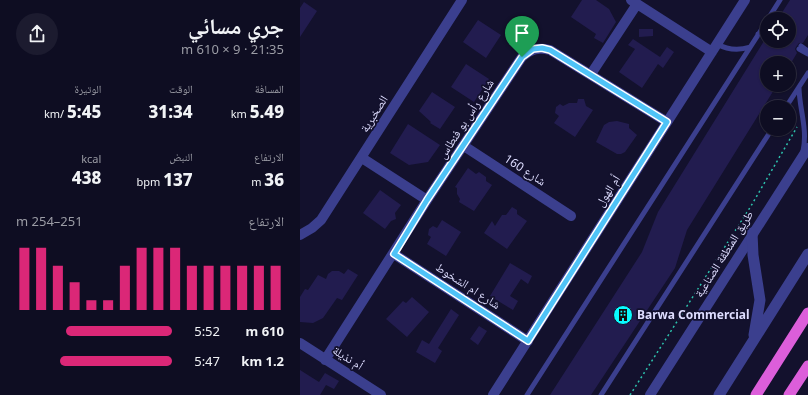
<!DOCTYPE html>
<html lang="ar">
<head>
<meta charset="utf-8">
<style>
	:root { --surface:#0e0d22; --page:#1c1b2f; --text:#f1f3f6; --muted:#9b9ca5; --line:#2e2d40; --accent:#db2777 }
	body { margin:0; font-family:"Noto Sans","Noto Naskh Arabic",sans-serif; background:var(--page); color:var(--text); direction:rtl; height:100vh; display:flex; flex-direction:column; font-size:15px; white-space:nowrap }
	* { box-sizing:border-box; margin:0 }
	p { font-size:13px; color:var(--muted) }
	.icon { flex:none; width:22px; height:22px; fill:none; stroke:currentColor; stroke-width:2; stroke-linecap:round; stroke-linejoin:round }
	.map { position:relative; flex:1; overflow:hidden; direction:ltr }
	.side { display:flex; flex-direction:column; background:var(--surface); width:300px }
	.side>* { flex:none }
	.fabs { position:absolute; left:460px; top:12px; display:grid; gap:8px }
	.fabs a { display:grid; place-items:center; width:36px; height:36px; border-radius:50%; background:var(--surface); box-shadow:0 1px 3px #0004,0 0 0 1px var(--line); font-size:20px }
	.pin { position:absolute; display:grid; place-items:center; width:34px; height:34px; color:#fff; margin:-41px -17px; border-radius:50% 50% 50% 0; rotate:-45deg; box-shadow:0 0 4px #0007 }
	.pin .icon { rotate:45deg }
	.round { display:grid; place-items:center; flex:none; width:42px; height:42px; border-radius:21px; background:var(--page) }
	.summary { display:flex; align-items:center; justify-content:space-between; height:68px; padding:0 16px }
	h1 { font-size:22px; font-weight:800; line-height:30px }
	.figures { display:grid; grid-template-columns:repeat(3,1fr); gap:6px; height:68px; padding:4px 16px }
	.figures div { display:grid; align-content:center }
	.figures b { font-size:17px; font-weight:800 }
	.figures small { font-size:11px; font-weight:400 }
	.figures p { font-size:11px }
	.chart { height:112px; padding:8px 16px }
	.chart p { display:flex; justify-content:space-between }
	.chart svg { width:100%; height:72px; margin-top:4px; stroke:var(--accent); stroke-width:6 }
	ul { padding:0 16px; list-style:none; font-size:13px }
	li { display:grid; grid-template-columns:64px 48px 1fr; align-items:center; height:30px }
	li i { height:10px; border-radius:5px; background:var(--accent) }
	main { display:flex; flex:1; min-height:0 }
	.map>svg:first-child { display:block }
	.building { fill:#221c4f }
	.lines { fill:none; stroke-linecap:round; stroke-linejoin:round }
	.path { stroke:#2dc3ad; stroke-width:1.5; stroke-dasharray:2 3; stroke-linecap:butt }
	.service { stroke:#3b3f8e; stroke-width:5 }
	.minor { stroke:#3b3f8e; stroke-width:10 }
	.tertiary { stroke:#3b3f8e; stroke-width:11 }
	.trunk { stroke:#dc5eda; stroke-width:11 }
	.route-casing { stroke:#fff; stroke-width:8 }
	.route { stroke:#4fc3f7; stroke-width:5 }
	.labels { text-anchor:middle; stroke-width:3.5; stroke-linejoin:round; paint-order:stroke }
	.street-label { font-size:12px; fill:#deddff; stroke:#13112d }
	.poi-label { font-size:12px; font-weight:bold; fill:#deddff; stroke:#13112d; text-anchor:start }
</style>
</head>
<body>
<main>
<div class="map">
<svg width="508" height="395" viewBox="0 0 508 395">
	<rect width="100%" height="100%" fill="#13112d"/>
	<path class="building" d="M282,0H296L309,9L316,22L303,43L294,38L296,34L271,17Z
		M490,0H508V35L503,43H499L496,47L495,49L497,53L491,63H467V85H477L387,230L375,268L291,395H250L342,252L358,212L464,41H489V19H478Z
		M4,2L17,11L0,37V8Z
		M178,20L201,35L186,58L163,42Z
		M339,29H353V36L339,37Z
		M333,39L360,57L367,47L374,52L363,68L358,64L342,88L319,72L335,49L328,45Z
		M166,64L189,79L174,102L151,87Z
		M132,92L155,107L140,129L130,123L131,122L119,111Z
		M278,99H284L286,106L293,110L275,137L254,123L259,116L255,113L256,107L260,104L263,106L269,103H277Z
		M317,121L329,124V128L337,135L325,152L321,154H317L296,142L304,125L309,122Z
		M108,124L140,145L128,162L109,165L90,153Z
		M168,168L176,174L179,172L186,177V181L192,185L174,211L159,202L160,199L157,194V188L155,187Z
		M80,190L101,205L95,213L96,219L91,221L85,229L63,213Z
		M212,207L217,210V214L227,221L207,249L184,233L192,221L195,226L202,215H206Z
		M142,220L161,232L146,256L127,244L131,237L128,235L129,229L133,226L137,228Z
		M210,263L232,276L228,284L221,279L210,296L218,301L213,310L190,296Z
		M48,269L58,275L42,300L37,298L23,318L13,323L0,322V297L5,289L8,290L18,275L26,279L28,274L32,271H39L44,274Z
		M112,297L129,312L107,337L86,319L103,301L106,303Z
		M151,309L159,315L138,348L142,351L135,363L116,352L122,340L129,344Z
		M179,326L187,331L178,345L170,339Z
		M0,370L19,382L25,373L39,381L34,389L26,385L20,395H0Z"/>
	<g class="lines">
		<path class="path" d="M330,395L451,206L497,127"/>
		<path class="service" d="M468,19L480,0
			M458,34L467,33
			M417,44C428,50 438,51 450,47
			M501,46L508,51
			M499,49L508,54
			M499,87C499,108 508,129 503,151
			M486,107L508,73
			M227,395L467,21
			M301,395L472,129"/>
		<path class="minor" d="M331,0L412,52
			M291,74L337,4
			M164,146L271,216
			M62,158L127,200
			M0,235L12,228L21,220L162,0
			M94,254L228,341
			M0,343L81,395
			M25,360L127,200L222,57C231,49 238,47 250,50L367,122
			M193,395L445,0
			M350,395L508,148"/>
		<path class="tertiary" d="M452,233L453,255L460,300L454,335
			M419,395L508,254"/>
		<path class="trunk" d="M456,395L508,313
			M489,395L508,366"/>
	</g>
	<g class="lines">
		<g class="route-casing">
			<path id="route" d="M242,48L250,50L367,122L228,341L94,254L127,200L222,57L233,49Z"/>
		</g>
		<use href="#route" class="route"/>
	</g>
	<defs>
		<g id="building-disc" transform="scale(1)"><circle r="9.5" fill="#09fbff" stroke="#13112d"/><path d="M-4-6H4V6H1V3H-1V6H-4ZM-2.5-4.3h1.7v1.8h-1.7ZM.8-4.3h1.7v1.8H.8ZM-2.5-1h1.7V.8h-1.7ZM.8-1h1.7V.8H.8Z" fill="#111"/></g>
	</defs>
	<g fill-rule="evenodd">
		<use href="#building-disc" x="323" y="315"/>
	</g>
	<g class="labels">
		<g class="street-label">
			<text transform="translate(74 114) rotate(-58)" y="4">الصخبرية</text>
			<text transform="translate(166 119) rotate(-57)" y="4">شارع رأس بو فنطاس</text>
			<text transform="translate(225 170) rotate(33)" y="4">شارع 160</text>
			<text transform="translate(308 191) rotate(-58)" y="4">أم الهول</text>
			<text transform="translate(424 254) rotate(-58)" y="4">طريق المنطقة الصناعية</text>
			<text transform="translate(168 286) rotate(33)" y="4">شارع ام الشخوط</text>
			<text transform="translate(48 358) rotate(32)" y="4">أم نذيلة</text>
		</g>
		<g class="poi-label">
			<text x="337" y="319">Barwa Commercial</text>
		</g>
	</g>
</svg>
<div class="fabs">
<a><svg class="icon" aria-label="locate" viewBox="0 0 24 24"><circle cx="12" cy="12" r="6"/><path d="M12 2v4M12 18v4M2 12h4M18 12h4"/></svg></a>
<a>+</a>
<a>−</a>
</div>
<div class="pin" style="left:222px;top:57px;background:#1e9e55"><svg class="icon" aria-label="arrive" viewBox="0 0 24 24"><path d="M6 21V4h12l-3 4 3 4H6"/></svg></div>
</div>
<section class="side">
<div class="summary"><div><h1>جري مسائي</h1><p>21:35 · 9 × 610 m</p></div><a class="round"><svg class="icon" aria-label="share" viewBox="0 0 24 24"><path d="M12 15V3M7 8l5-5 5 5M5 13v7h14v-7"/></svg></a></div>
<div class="figures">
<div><p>المسافة</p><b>5.49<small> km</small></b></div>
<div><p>الوقت</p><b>31:34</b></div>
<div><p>الوتيرة</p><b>5:45<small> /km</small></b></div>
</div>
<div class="figures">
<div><p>الارتفاع</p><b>36<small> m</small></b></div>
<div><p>النبض</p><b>137<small> bpm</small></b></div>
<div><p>kcal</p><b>438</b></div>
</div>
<div class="chart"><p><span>الارتفاع</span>251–254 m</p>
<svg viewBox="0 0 160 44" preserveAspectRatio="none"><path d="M5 44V6M15 44V6M25 44V17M35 44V27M45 44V38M55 44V38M65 44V17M75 44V6M85 44V6M95 44V6M105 44V17M115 44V17M125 44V17M135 44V17M145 44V17M155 44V17"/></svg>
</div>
<ul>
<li><b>610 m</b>5:52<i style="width:68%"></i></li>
<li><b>1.2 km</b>5:47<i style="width:72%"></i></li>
</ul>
</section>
</main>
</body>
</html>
